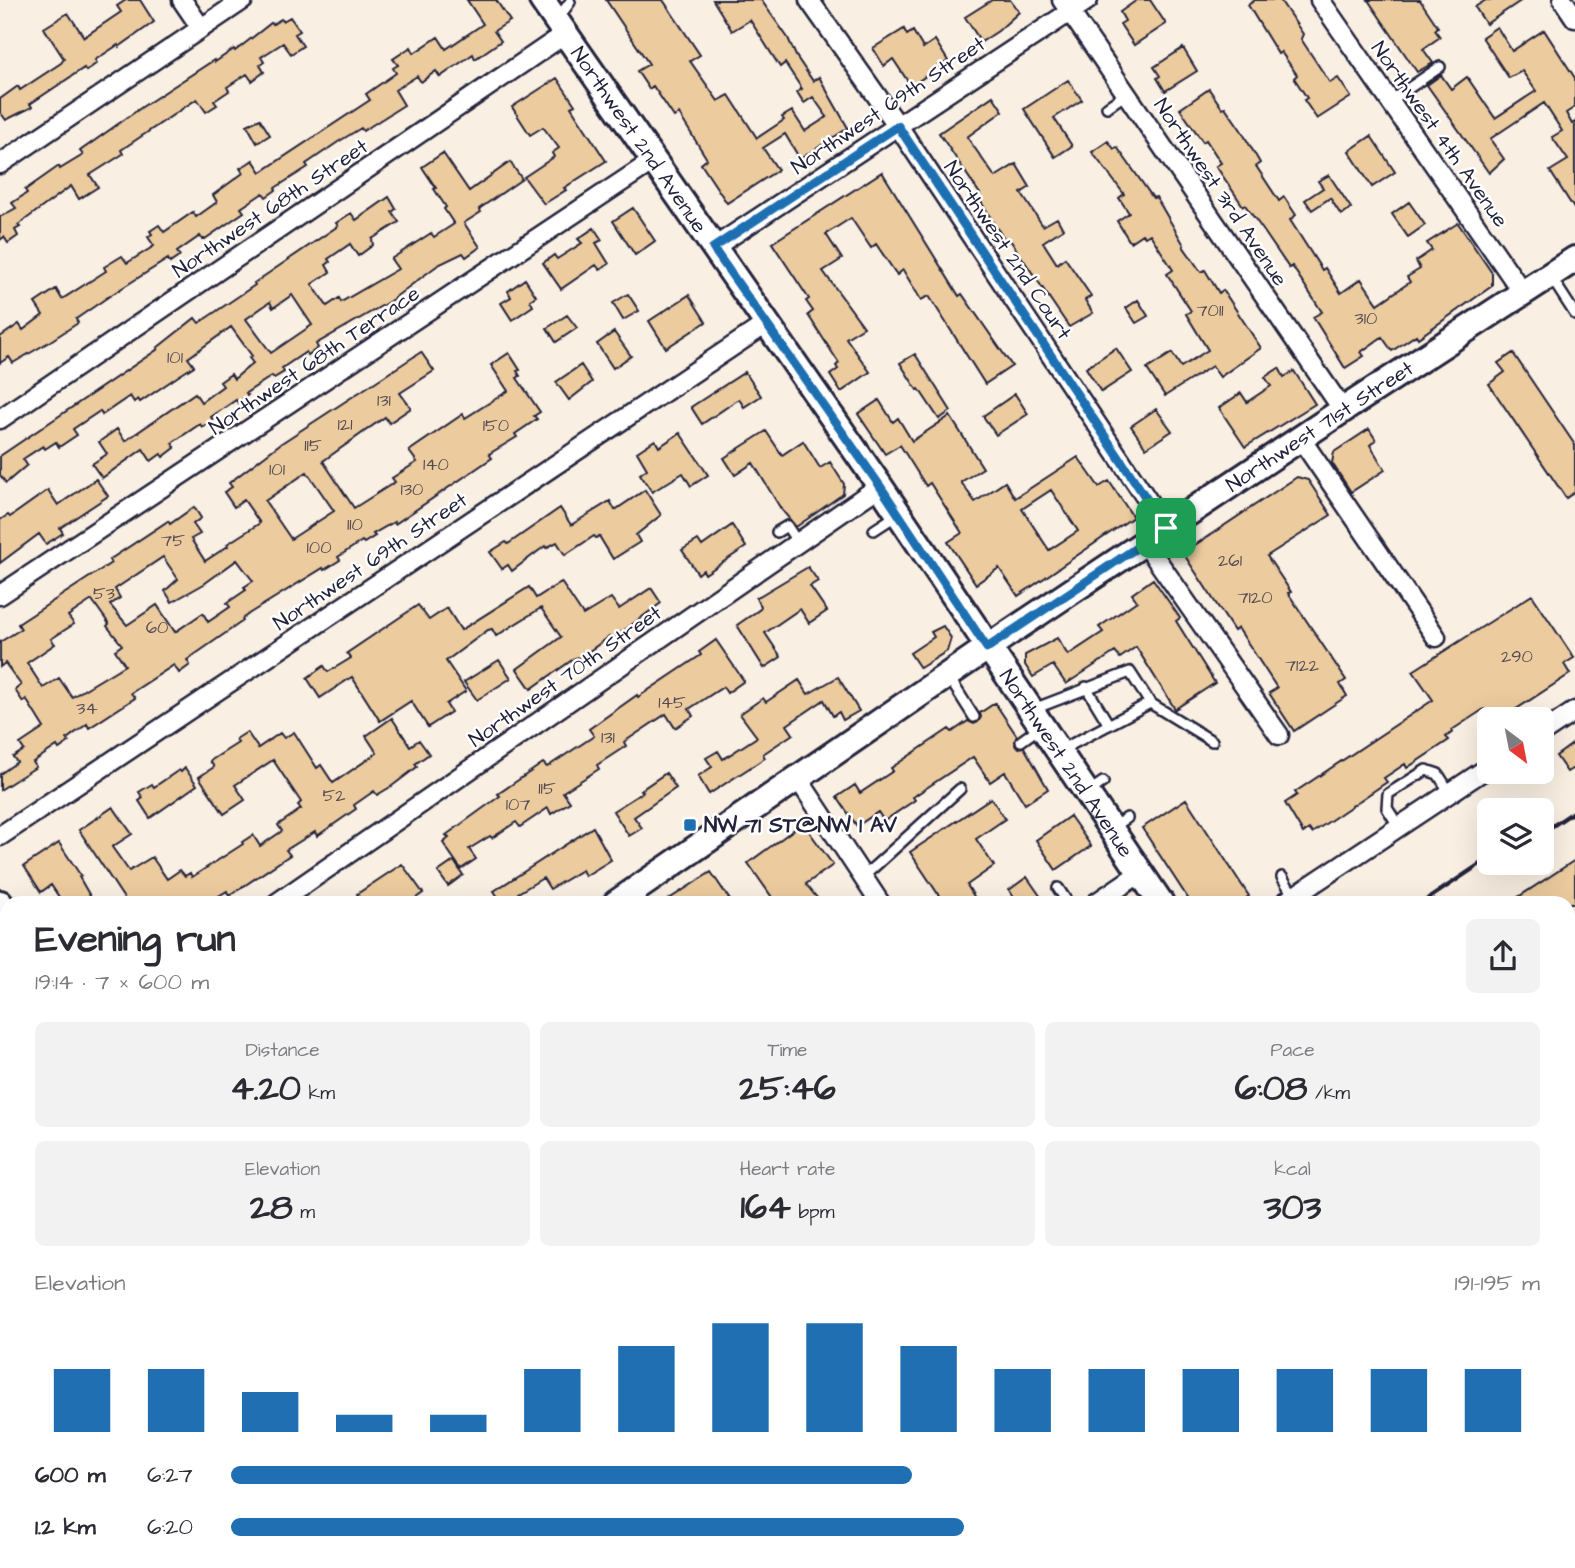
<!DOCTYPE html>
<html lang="en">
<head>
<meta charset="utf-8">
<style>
	:root { --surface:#fff; --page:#f2f2f3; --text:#2b2b33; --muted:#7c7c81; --accent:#1f6fb2 }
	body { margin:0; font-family:"Architects Daughter",sans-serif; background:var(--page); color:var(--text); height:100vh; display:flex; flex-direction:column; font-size:26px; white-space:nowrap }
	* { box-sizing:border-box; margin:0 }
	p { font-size:23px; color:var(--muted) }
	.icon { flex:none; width:38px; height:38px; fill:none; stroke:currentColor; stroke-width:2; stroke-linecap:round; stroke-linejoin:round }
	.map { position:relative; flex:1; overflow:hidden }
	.details { position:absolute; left:0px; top:896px; width:1575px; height:672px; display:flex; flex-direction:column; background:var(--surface); border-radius:21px 21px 0 0; box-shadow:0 7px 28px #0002 }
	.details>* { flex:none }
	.needle { width:46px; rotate:148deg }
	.fabs { position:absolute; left:1477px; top:707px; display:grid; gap:14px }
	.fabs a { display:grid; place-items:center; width:77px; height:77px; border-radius:10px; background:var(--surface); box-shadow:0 7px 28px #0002; font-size:35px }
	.pin { position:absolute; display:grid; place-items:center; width:60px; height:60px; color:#fff; margin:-30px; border-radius:14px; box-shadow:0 4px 10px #0006 }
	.round { display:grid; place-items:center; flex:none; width:74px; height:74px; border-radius:10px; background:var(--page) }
	.summary { display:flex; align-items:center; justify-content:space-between; height:119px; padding:0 35px }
	h1 { font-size:38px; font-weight:700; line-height:52px }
	.stats { display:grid; grid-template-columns:repeat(3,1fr); gap:10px; height:119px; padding:7px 35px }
	.stats div { display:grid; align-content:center; border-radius:10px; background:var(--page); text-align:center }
	.stats b { font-size:35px; font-weight:700 }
	.stats small { font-size:19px; font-weight:400 }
	.stats p { font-size:19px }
	.chart { height:196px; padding:14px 35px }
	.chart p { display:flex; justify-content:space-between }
	.chart svg { width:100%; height:126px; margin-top:7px; stroke:var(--accent); stroke-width:6 }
	ul { padding:0 35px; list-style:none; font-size:23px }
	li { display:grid; grid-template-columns:112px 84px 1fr; align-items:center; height:52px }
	li i { height:18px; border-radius:9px; background:var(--accent) }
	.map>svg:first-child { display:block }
	.building { fill:#eccb9e; stroke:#22223b; stroke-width:2; fill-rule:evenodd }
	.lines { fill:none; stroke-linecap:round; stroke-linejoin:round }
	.lane-casing { stroke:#22223b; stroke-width:14 }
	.street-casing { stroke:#22223b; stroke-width:23 }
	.secondary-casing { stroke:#22223b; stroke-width:30 }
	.lane { stroke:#fff; stroke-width:9 }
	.street { stroke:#fff; stroke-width:18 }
	.secondary { stroke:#fff; stroke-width:24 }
	.rail { stroke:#22223b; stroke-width:4.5 }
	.route-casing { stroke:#fff; stroke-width:14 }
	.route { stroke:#1f6fb2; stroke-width:9 }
	.poi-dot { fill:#1f6fb2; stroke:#fff; stroke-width:2.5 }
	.labels { text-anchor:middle; stroke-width:5; stroke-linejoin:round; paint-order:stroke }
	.number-label { font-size:18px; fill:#544c54 }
	.street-label { font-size:21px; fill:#22223b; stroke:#fff }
	.poi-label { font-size:21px; font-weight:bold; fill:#22223b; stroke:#fff; text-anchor:start }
</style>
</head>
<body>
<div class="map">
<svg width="1575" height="1568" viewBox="0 0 1575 1568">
	<rect width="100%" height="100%" fill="#f9efe2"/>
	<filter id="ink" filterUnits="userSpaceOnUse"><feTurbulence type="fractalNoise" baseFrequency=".0143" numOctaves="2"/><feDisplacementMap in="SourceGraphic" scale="14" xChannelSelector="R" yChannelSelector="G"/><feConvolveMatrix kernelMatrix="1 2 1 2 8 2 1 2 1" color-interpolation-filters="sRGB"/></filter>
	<g filter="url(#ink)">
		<path class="building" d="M126,0H140L154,22L119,47L118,45L95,60L97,63L86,71L84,68L30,104L32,107L6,120L0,112V99L18,86L20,90L61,63L64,59L44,28L68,13L84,37L121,12L117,6Z
			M467,0H496L510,21L494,31L501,41L475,59L473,54L440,77L436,71L421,82L417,76L395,90L404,105L363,131L361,128L338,142L306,164L308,167L275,188L276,190L266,197L263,193L241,208L244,212L205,239H202L200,236L177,252L180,256L170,263L168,259L108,297L76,319L78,323L49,342L13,363L9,357L0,363V337L19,324L23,330L43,315L35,303L56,289L62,299L106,271L104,267L122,256L127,263L154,246L148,237L152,234L150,231L159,225L164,232L193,212L196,217L217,202L213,195L243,173L240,168L247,164L253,160L261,172L370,100L366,94L396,73L393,68L398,65L393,59L411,47L414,53L438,37L446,49L483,24Z
			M606,0H663L700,55L690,61L718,101L729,95L757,138L784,120L782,117L792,111L805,131L827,117L813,97L804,103L797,92L802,89L785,63L780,67L750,20L732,31L713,0H761L788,38L796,56L813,81L819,77L848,128L800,159L785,134L763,148L778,170L727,203L701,164L707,159L679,114L674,117L653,86L649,89L637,71L649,64Z
			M992,0H1010L1019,12L998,31L981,42L965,17Z
			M1137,0H1150L1166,24L1134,45L1120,24L1125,21L1120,12Z
			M1255,0H1280L1303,34L1301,39L1330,83L1338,78L1351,97L1317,119L1304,100L1307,98L1294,78L1297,75L1281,52L1278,54L1248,5Z
			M1368,0H1420L1438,27L1435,30L1440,37L1423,49L1433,63L1417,72Z
			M1486,0H1522L1486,24L1475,7Z
			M290,17L300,31L295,34L303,46L291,54L283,43L261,57L264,62L260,65L264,72L252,81L247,74L227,87L229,91L214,101L217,105L206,112L197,99L121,150L123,154L90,175L98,187L79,199L71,186L18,225L20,227L15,230L18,236L8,243L4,237L0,240V217L16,208L12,203L27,193L25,190L59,166L60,169L83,155L80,151L142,107L214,60L215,62L234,49L235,51L271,23L273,24L281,19L283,21Z
			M1497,27L1512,51L1544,30L1575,78V107L1566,113L1572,124L1575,122V210L1550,171L1568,160L1552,137L1562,131L1544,103L1490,139L1504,159L1489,173L1427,85L1441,75L1451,89L1467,77L1495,118L1536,91L1522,71L1509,78L1482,37Z
			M904,29L907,35L913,31L923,48L935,40L948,61L911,86L893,59L884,66L873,48Z
			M1183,48L1197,71L1165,91L1157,78L1160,76L1154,67Z
			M557,78L575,105L571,107L606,161L564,188L566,190L544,204L524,177L554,157L552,153L559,148L543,127L530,135L512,107Z
			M1068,80L1082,100L1054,118L1072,146L1055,157L1024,109Z
			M1209,89L1222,108L1225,107L1241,130L1260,163L1256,166L1279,201L1284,197L1296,215L1290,220L1322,270L1325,268L1341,293L1361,279L1378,304L1410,282L1407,277L1420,269L1416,261L1432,250L1427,243L1458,223L1492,273V286L1418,338L1416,335L1392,351L1382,337L1361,352L1364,356L1345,368L1313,317L1322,312L1292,266L1289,268L1263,230L1245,205L1243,206L1216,166L1221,163L1206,140L1203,142L1180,109Z
			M993,96L1003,111L967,137L995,177L1016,164L1030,187L1021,193L1043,226L1057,218L1063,229L1043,242L1057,264L1065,258L1091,296L1085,300L1093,313L1069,327L1010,240L1007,242L996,227L977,195L980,194L939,133Z
			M260,119L270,135L257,143L247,125Z
			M1371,136L1395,172L1372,187L1349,151Z
			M1108,141L1114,149L1117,147L1153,198L1156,197L1184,245L1183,246L1201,272L1205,270L1219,293L1223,290L1261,348L1220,377L1212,366L1165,396L1147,369L1172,353L1181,367L1208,350L1186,314L1191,311L1167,274L1173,270L1150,234L1145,237L1142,234L1130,242L1117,221L1129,213L1119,198L1124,194L1092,152Z
			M443,153L469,191L510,162L522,179L479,209L481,212L464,223L480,247L466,257L463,253L438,265L390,301L316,344L318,348L308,355L306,352L282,368L284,372L274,378L272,376L246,393L248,395L238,403L236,400L211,417L213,420L202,427L200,424L172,443L175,448L163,457L161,454L151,461L143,449L102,478L92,464L107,454L99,442L117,429L125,441L195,393L201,402L223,386L220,382L231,374L234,379L253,363L249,358L252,356L231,327L188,358L194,366L177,377L140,402L138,399L134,402L130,396L102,415L100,411L73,429L77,435L59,447L56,442L45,449L43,446L23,459L27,465L6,483L0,475V456L158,349L157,348L195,318L199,323L255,285L254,283L279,266L338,226L336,223L351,213L356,220L389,197L396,209L392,212L399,222L372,239L373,245L358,256L350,244L328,259L330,262L326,265L330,272L312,284L327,306L339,298L341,302L398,269L391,259L431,233L434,237L454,224L444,209L446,207L434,189L436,188L422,167ZM292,295L312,325L271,353L246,319L270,302L273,308Z
			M882,172L959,296L962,294L1012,366L985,384L929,296L921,300L903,270L897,275L876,244L871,248L851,218L826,234L842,259L823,271L864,327L846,338L870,372L841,392L830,375L838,369L836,366L839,363L808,315L813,311L806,301L809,299L772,243Z
			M1329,175L1351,208L1341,215L1330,198L1312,210L1305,200L1323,188L1318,181Z
			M1409,202L1425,225L1408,237L1392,214Z
			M633,208L655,241L635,255L613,221Z
			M594,228L602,240L596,243L609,264L600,270L596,265L561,289L543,263L554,255L557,259L582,243L578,239Z
			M525,279L536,296L530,300L533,306L512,320L501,303L511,297L508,291Z
			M628,294L639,311L623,320L613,303Z
			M689,295L706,322L666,348L649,321Z
			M1138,300L1148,316L1136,323L1126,308Z
			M567,315L577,328L556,342L547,328Z
			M614,332L631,356L613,368L597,344Z
			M1116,348L1132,372L1101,392L1086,368Z
			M421,352L434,371L400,393L411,408L389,423L385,417L323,461L354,508L395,482L392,478L417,462L409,451L463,414L465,418L508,391L491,365L509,353L520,370L517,371L520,376L517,378L540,412L534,416L537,419L515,434L517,437L489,454L492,458L395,524L394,522L373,534L375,536L364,543L362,541L338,557L340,560L324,570L323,568L250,613L242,619L243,621L187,660L190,665L179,673L174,665L131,693L135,698L89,728L87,724L67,739L69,742L59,749L57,746L33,762L36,767L0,790V774L17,762L13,757L24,750L20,744L44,728L26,699L23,702L15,690L21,685L5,663L0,667V642L21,629L18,624L111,563L109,560L168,521L170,524L194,507L201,518L193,524L200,534L191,539L205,561L228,546L227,544L260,523L244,500L234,507L224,492L232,487L229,483L280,444ZM307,472L334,511L291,539L265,501ZM163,557L178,579L165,591L172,602L204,584L237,560L253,581L244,587L246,590L227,603L230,607L208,622L203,613L175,632L157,605L127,625L110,605L120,598L115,589ZM92,600L109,624L107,626L122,645L115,650L125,665L72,697L59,678L43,688L27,663L55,644L51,639L74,624L68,616Z
			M1513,353L1575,445V492L1566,498L1489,384L1505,372L1498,363Z
			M915,354L951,411L939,419L919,389L917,390L900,363Z
			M581,365L592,382L569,400L556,382Z
			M1279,368L1284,377L1294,371L1315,404L1245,447L1219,408L1241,393L1247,402L1271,386L1265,377Z
			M745,372L761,396L744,407L739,399L702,424L691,407Z
			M1015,394L1028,414L996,435L983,416Z
			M879,400L893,422L898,418L912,441L950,416L983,468L961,482L975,502L1005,482L1015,498L1078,457L1099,487L1109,481L1133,517L1018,596L999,568L976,584L948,542L962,533L930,483L926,486L900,445L885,454L858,414ZM1051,490L1078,531L1049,550L1022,509Z
			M1156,409L1172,431L1146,448L1131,426Z
			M1369,429L1376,440L1370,445L1385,470L1351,492L1332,463L1334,452Z
			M766,431L782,455L803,441L820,468L830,462L844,484L843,494L796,527L781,509L753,463L735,475L724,458Z
			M680,433L708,475L691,486L683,473L652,492L640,474L647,469L637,452L655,440L659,447Z
			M1297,477L1308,480L1331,515L1267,556L1291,592L1288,593L1346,680L1340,684L1347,696L1294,731L1269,693L1277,688L1238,628L1234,631L1183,553Z
			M96,479L108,496L60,528L63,533L46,544L39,534L0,563V520L8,515L10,517L48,490L58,505Z
			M645,490L661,515L636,535L640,542L613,559L599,536L596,538L594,536L565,555L557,542L546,548L545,546L512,571L508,565L502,569L490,552L506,542L508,544L560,508L571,525L610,501L615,510Z
			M732,525L746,547L705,574L703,570L698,574L682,550L698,540L702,546Z
			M808,567L818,581L810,586L827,611L809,623L800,609L765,633L781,657L764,668L737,625L760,609L761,606L756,598Z
			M1153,579L1180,618L1176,621L1215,683L1175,709L1136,647L1120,658L1115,652L1066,684L1053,665L1033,677L1025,665V655L1057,638L1068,655L1103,632L1099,627L1137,601L1132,594Z
			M561,582L583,615L611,598L619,609L651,588L661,603L611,640L609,637L581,657L575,658L531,689L517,669L561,637L541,608L496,636L492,629L488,630L446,661L466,691L446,704L451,712L428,727L411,701L380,721L352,677L320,698L307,678L324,666L328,672L351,658L347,653L418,605L429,620L447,608L461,630L529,587L536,598Z
			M1532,595L1574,658L1564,664L1570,674L1501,719H1491L1484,709L1452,730L1453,732L1446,737L1449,740L1407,768L1405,764L1384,778L1387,782L1312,833L1309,829L1303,833L1285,803L1297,795L1295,792L1433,700L1413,671Z
			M943,626L951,638L947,651L920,668L910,653L934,637L931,632Z
			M716,640L744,681L727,693L723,687L689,709L693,716L675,728L666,714L624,742L626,746L597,765L599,769L563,792L570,802L551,814L548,808L520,827L516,822L492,838L490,836L469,849L476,859L461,869L443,843L449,838L446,835L500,796L498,794L543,763L547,767L594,736L589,729L637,695L638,697L701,655L699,652Z
			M499,660L511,678L477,700L464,682Z
			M838,677L859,711L843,720L839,712L833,716L824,700L787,725L793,734L763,754L765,758L709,794L698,776L712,767L706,758L718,751L723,759L757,737L740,714L763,698L766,702L799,680L808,694Z
			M995,703L1017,736L1015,745L1019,748L1024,747L1048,789L1025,804L1005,772L990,782L973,757L913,797L915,800L884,821L878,812L857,826L837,797L855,785L860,793L893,771L891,768L949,729L952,732L968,721L974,724L978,722L981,717L980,713Z
			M392,718L410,746L419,740L429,754L415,764L417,767L392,786L377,795L374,791L354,805L356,809L317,836L315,832L286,850L290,855L229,896L227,891L207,903H127L79,830L113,807L132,834L112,847L129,871L152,857L167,879L180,870L185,876L190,873L192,877L243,844L242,842L253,835L260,846L282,831L278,825L301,809L298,805L301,802L273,760L235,785L245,800L224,814L199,777L214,767L210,761L238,743L236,739L247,732L258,748L280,733L284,738L294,732L317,768L321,765L333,783L377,753L366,736Z
			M1575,742V767L1567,772L1556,756Z
			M185,768L197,785L150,818L139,801L143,798L139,792L152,784L154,787L179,770L181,772Z
			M666,773L676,788L634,817L642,828L629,836L613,811L643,792L641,790Z
			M991,798L1005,819L976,839L994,866L967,885L978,903H944L910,852Z
			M1186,799L1249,896L1239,903H1191L1142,828Z
			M1070,816L1091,846L1056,870L1036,840Z
			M803,823L833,865L806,884L821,903H776L748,863Z
			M593,827L611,860L585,876L582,870L550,889L543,878L518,893L524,903H502L494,891Z
			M59,843L81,876L79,877L94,903H63L51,885L41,892L24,866Z
			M1575,860V903H1509Z
			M454,861L463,875L448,886L438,872Z
			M402,864L423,893L409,903H363L357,894Z
			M711,872L732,903H663Z
			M1027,877L1045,903H1018L1009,890Z"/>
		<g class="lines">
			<g class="lane-casing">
				<path id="lane" d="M557,20L570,2
					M1390,101L1440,67
					M1107,107L1126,94
					M1551,277L1575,314
					M874,530L897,515
					M777,532L787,526L798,543
					M948,676L974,717
					M1086,687L1109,725
					M1150,703L1212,741
					M1031,710L1130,672L1150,703L1059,751
					M1021,741L1039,728
					M1087,793L1103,782
					M1399,827L1387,808L1388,794L1426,770L1438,774L1450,793
					M1112,828L1127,818
					M863,877L960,789
					M1282,877L1294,896
					M1058,888L1068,903
					M1568,1488L1575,1484
					M299,1561L303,1568
					M815,1561L816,1564L821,1561
					M121,1563L125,1561
					M373,1568L384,1561"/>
			</g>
			<g class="street-casing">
				<path id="street" d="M182,0L201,28
					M809,0L898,126L1166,528
					M1062,0L1343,410
					M1320,0L1523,293
					M1563,0L1575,18
					M0,164L243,0
					M713,248L1088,0
					M0,419L565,34
					M1301,439L1436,637
					M1145,543L1279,735
					M0,595L653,161
					M1542,733L1575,711
					M797,777L880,903
					M0,836L766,324
					M277,903L880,486
					M1096,903L1140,873
					M1284,903L1489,767
					M1568,960L1575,956
					M0,1093L7,1088
					M1568,1238L1575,1233
					M0,1335L7,1345
					M157,1561L161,1568
					M587,1561L592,1568
					M858,1561L863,1568
					M1218,1561L1222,1568
					M1050,1568L1060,1561"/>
			</g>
			<g class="secondary-casing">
				<g id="secondary">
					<path id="s1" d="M542,0L880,486L1161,903"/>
					<path d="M0,903L7,914"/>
					<path id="s2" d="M616,903L1006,635L1343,410L1575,259"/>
					<path d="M0,1320L7,1316"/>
					<path d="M1568,1423L1575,1418"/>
					<path d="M1568,1512L1575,1523"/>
					<path d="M423,1561L428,1568"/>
					<path d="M1353,1568L1363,1561"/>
				</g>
			</g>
			<use href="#lane" class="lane"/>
			<use href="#street" class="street"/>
			<use href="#secondary" class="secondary"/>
			<path class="rail" d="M1542,833L1575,811
				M1422,903L1489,858
				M435,1568L445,1561
				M452,1568L462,1561"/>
		</g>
	</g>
	<g class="lines" filter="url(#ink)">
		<g class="route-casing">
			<path id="route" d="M898,126L1166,528L987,648L880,486L713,248Z"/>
		</g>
		<use href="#route" class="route"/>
	</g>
	<rect class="poi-dot" x="683" y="818" width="14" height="14" rx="3.5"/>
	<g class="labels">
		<g class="number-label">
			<text x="1210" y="316">7011</text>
			<text x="1366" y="324">310</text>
			<text x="175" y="363">101</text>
			<text x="384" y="406">131</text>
			<text x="345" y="430">121</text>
			<text x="496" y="431">150</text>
			<text x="313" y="451">115</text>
			<text x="436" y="470">140</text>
			<text x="277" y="475">101</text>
			<text x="412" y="495">130</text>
			<text x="355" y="530">110</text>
			<text x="173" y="546">75</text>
			<text x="319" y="553">100</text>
			<text x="1230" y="566">261</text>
			<text x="104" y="599">53</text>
			<text x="1255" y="603">7120</text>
			<text x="157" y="633">60</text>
			<text x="1517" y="662">290</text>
			<text x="1302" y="671">7122</text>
			<text x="672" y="708">145</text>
			<text x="87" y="714">34</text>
			<text x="608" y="743">131</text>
			<text x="547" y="794">115</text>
			<text x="334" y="801">52</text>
			<text x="518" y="810">107</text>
		</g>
		<g class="street-label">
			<text transform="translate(888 105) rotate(-34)" y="7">Northwest 69th Street</text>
			<text transform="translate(1440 134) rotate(55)" y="7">Northwest 4th Avenue</text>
			<text dy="7" stroke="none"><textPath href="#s1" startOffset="170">Northwest 2nd Avenue</textPath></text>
			<text transform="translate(1221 192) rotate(56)" y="7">Northwest 3rd Avenue</text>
			<text transform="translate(270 208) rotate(-34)" y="7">Northwest 68th Street</text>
			<text transform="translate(1008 250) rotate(56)" y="7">Northwest 2nd Court</text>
			<text transform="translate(314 360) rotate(-34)" y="7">Northwest 68th Terrace</text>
			<text dy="7" stroke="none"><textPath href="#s2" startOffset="850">Northwest 71st Street</textPath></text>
			<text transform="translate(370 561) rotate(-34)" y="7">Northwest 69th Street</text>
			<text transform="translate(565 676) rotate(-35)" y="7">Northwest 70th Street</text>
			<text dy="7" stroke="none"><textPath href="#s1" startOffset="926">Northwest 2nd Avenue</textPath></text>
		</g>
		<g class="poi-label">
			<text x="704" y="832">NW 71 ST@NW 1 AV</text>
		</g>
	</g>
</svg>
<div class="fabs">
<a><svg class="needle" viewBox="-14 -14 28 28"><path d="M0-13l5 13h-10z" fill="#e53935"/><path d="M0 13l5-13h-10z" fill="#7c7c81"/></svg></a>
<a><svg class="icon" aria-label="layers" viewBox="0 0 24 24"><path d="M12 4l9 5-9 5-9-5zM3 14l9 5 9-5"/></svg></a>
</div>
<div class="pin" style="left:1166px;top:528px;background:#1e9e55"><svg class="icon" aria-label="arrive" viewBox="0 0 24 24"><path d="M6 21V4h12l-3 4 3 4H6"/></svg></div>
<section class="details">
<div class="summary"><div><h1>Evening run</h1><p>19:14 · 7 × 600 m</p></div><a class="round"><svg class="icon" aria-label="share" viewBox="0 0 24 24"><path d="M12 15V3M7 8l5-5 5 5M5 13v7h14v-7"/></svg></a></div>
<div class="stats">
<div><p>Distance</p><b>4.20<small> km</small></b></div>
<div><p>Time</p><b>25:46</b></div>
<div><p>Pace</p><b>6:08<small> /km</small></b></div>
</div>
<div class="stats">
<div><p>Elevation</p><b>28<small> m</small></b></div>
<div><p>Heart rate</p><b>164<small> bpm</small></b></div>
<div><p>kcal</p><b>303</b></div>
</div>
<div class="chart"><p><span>Elevation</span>191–195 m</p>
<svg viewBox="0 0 160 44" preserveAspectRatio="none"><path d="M5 44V22M15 44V22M25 44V30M35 44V38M45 44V38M55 44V22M65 44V14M75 44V6M85 44V6M95 44V14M105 44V22M115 44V22M125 44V22M135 44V22M145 44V22M155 44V22"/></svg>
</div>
<ul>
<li><b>600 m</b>6:27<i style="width:52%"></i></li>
<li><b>1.2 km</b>6:20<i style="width:56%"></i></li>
</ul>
</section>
</div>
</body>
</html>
